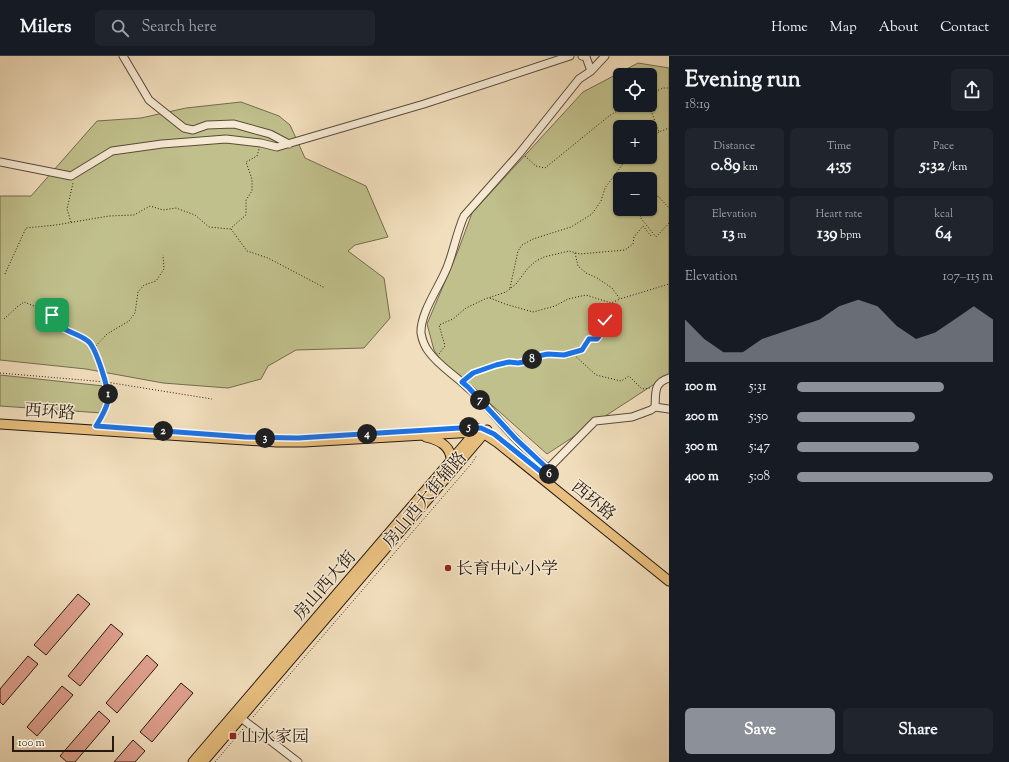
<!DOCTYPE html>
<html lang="en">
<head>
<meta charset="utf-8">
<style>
	:root { --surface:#171b24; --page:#20242c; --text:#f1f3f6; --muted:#9ea1a6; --line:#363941; --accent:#8c9099 }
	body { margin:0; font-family:"Sorts Mill Goudy","Noto Serif SC",serif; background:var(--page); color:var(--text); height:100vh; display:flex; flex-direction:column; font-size:15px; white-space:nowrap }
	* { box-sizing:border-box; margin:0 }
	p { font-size:13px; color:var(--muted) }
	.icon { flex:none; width:22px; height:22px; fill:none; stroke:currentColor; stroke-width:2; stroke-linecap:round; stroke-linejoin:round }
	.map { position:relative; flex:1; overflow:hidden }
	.sheet { display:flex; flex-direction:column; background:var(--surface); width:340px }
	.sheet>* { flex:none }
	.tools { position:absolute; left:613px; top:12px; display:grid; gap:8px }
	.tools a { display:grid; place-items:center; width:44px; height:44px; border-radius:6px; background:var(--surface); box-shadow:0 1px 3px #0004; font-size:20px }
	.scale { position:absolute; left:12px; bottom:10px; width:102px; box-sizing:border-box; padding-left:4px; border:2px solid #271912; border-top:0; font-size:11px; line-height:14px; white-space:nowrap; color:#271912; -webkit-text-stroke:3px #f6ead3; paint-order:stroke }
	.pin { position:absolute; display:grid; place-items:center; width:34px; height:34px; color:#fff; margin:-17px; border-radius:8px; box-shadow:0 2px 6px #0006 }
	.km { position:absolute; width:20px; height:20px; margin:-10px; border-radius:50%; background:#222; color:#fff; font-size:11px; line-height:20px; text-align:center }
	.round { display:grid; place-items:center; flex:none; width:42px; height:42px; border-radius:6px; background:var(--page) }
	.head { display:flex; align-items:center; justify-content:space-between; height:68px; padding:0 16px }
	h1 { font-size:22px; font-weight:700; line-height:30px }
	.metrics { display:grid; grid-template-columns:repeat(3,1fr); gap:6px; height:68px; padding:4px 16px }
	.metrics div { display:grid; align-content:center; border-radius:6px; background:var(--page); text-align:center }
	.metrics b { font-size:17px; font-weight:700 }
	.metrics small { font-size:11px; font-weight:400 }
	.metrics p { font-size:11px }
	.chart { height:112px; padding:8px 16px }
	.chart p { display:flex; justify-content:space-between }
	.chart svg { width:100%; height:72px; margin-top:4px; fill:var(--accent); opacity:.7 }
	.button { display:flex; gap:8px; margin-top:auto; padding:8px 16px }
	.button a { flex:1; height:46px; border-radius:6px; background:var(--accent); color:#fff; font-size:16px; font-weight:700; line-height:46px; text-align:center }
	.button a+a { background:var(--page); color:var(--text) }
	ul { padding:0 16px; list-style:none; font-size:13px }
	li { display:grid; grid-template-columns:64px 48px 1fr; align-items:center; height:30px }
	li i { height:10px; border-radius:5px; background:var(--accent) }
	header { display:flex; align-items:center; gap:24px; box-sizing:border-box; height:56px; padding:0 20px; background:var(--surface); border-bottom:1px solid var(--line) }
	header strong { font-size:19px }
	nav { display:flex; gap:22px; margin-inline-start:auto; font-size:14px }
	.search { width:280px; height:36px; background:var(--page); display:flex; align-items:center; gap:10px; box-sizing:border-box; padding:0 14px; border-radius:6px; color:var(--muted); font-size:15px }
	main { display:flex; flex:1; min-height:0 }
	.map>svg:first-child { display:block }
	.green { fill:#c0c08c; stroke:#746c4f; fill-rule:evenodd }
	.building { fill:#df9f8d; stroke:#271912 }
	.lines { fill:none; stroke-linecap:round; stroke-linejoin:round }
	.minor-casing { stroke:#5a4a3c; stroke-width:9 }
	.major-casing { stroke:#271912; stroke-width:11 }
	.path { stroke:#271912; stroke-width:1; stroke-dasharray:1 2; stroke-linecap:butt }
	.minor { stroke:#f6ead3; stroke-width:7 }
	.major { stroke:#e8bf7e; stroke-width:9 }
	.route-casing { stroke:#fff; stroke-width:8 }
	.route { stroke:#1a73e8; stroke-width:5 }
	.poi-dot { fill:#8f2418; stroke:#f6ead3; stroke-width:1.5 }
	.labels { text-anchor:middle; stroke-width:3; stroke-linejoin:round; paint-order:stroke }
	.street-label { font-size:17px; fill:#271912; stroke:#f6ead3 }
	.poi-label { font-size:17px; fill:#271912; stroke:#f6ead3; text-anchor:start }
</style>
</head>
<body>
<header>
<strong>Milers</strong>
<div class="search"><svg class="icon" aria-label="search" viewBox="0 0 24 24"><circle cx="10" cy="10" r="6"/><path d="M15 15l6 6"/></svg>Search here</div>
<nav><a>Home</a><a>Map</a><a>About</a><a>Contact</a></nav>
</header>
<main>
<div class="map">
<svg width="669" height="706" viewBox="0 0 669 706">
	<rect width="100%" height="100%" fill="#f1debc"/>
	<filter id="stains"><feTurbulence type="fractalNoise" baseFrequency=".005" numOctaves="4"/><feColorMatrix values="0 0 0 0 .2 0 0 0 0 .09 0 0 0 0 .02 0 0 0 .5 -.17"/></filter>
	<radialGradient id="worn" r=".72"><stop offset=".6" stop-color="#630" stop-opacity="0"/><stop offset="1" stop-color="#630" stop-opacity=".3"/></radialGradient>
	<path class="green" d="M638,7L669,12V323L653,329L547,398L440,303L434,294L427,268L458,195L472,157L583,36ZM620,19H650V49H620ZM620,71H650V101H620ZM620,123H650V153H620Z
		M241,46L279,60L290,69L305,102L366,130L388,181L355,189L348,195L384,222L390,262L364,292L296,294L268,310L261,323L228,332L163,327L86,313L0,304V140H31L97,65L141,62L186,52Z
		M0,319L104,330C109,347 103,343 102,357L0,350Z"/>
	<path class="building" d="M78,538L90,548L46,599L34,589Z
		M111,568L123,578L80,630L68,620Z
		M147,599L158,609L117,657L106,647Z
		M28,600L38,608L3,649L0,646V633Z
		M181,627L193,637L152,686L140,676Z
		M62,630L73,639L37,680L27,671Z
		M99,655L110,665L75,706H67L60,700Z
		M133,684L145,695L135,706H114Z"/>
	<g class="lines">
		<g class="minor-casing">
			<path id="minor" d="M123,0L149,44L184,72L193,74L207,69L234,68L270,78L289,88
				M582,0L586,1L591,15
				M0,106L71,120L112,95L162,88L226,83L261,87L277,91L424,48L570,0
				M655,351L669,353
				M548,413L595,365L632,361L651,354L655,351C656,337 653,327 669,322
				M549,423L548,413C537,403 525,393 515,382C499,366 485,346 467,331C455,319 439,310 429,296C425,291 422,283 421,277C420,256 441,229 448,209C454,193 457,176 464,160L519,98L579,23L591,15L605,0
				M241,662L298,706"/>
		</g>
		<g class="major-casing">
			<path id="major" d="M0,368L277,386H304L475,376L486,379L498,387L669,525
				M426,381C439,384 452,390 451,406
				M193,706L478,373
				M203,706L487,374"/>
		</g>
		<path class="path" d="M650,38L663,32H669
			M650,47L657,35
			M649,49L659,76
			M650,86L659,76L669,72
			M525,100L536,110L545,112L609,60L627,49
			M650,150L658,140L669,152
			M647,153L640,161L656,181L669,167
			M71,166L67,153L73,127
			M231,173L247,195L268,202L325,232
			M575,197L578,210L586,217L597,222L612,232L620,243L669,228
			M5,218L26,172L56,169L109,160L134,159L150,150L163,154L176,152L195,159L209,171L230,173L246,159V144L252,135V123L246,106L257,100L259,93
			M510,232L518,195L522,189L533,183L571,171L592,158L601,145L605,132L628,101
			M490,242L505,248L533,256L555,250L568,243L586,239L611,247L620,243
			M4,263L17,251L24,246C33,250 45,253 52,260C55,263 57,268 62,271C70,277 81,280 89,286C96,292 109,334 108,344C107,352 102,360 98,366
			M94,292L107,278L129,265L135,257L138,236L144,229L156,225L164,213L163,199
			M572,297L596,319L621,325L629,320L642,333L650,332
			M439,298L445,290L439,269L453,263L466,252L485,243L506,236L516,228L528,212L536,205L544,201L569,195L580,198L625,194L633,188L634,181L643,170L651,180
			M0,317L106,326L212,343
			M467,321L473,317L496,309L509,306L518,307L529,305L538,300L548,298L564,299L582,294L589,283H597C604,273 602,267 611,259V247
			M253,661L472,407L477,399
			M215,706L243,673"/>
		<use href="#minor" class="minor"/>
		<use href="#major" class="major"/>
	</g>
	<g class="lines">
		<g class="route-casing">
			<path id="route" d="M52,259C54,263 58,269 61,271C70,277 81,279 89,286C96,293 110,335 108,345C106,354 101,362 96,370L245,381L298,382L460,372H481L494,378L550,423L548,413L516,383L468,331L462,326L473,317L496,309L509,306L518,307L529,305L538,300L548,298L564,299L582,294L589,283H597L602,276L605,264"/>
		</g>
		<use href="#route" class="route"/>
	</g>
	<g class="poi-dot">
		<circle cx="448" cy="512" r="4"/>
		<rect x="229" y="676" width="8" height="8" rx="2"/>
	</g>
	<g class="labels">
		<g class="street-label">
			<text transform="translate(50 355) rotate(4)" y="6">西环路</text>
			<text transform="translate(424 443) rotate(-50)" y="6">房山西大街辅路</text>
			<text transform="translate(594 444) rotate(39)" y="6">西环路</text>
			<text transform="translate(324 529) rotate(-49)" y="6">房山西大街</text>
		</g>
		<g class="poi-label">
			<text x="456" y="518">长育中心小学</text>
			<text x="241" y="686">山水家园</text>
		</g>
	</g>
	<rect width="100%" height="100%" filter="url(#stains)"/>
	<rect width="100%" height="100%" fill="url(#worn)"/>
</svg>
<div class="tools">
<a><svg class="icon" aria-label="locate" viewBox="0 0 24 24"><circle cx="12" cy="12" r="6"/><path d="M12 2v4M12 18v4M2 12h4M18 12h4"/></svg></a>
<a>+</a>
<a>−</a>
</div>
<div class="scale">100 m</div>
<div class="pin" style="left:52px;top:259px;background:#1e9e55"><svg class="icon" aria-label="arrive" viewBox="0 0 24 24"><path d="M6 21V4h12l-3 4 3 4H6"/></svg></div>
<div class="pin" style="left:605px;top:264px;background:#d93025"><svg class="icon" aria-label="check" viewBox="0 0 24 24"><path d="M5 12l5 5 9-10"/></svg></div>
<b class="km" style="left:108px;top:338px">1</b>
<b class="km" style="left:163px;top:375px">2</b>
<b class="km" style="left:265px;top:382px">3</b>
<b class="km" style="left:367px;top:378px">4</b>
<b class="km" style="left:469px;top:371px">5</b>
<b class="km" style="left:549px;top:418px">6</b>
<b class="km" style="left:480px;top:344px">7</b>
<b class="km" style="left:532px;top:303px">8</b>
</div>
<section class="sheet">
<div class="head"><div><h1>Evening run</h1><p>18:19</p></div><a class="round"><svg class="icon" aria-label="share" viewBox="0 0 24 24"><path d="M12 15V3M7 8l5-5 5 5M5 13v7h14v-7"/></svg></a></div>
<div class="metrics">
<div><p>Distance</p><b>0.89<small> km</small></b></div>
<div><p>Time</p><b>4:55</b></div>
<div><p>Pace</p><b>5:32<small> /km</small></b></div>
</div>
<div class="metrics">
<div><p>Elevation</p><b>13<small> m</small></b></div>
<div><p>Heart rate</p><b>139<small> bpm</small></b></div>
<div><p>kcal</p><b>64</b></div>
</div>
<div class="chart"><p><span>Elevation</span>107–115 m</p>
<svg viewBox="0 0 160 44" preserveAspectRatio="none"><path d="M0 44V18L10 30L20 38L30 38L40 30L50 26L60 22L70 18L80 10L90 6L100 10L110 22L120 30L130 26L140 18L150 10L160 18V44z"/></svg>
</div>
<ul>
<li><b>100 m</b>5:31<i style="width:75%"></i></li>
<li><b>200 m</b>5:50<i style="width:60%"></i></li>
<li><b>300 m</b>5:47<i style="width:62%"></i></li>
<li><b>400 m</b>5:08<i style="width:100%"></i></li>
</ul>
<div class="button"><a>Save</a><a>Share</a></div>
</section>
</main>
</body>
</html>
